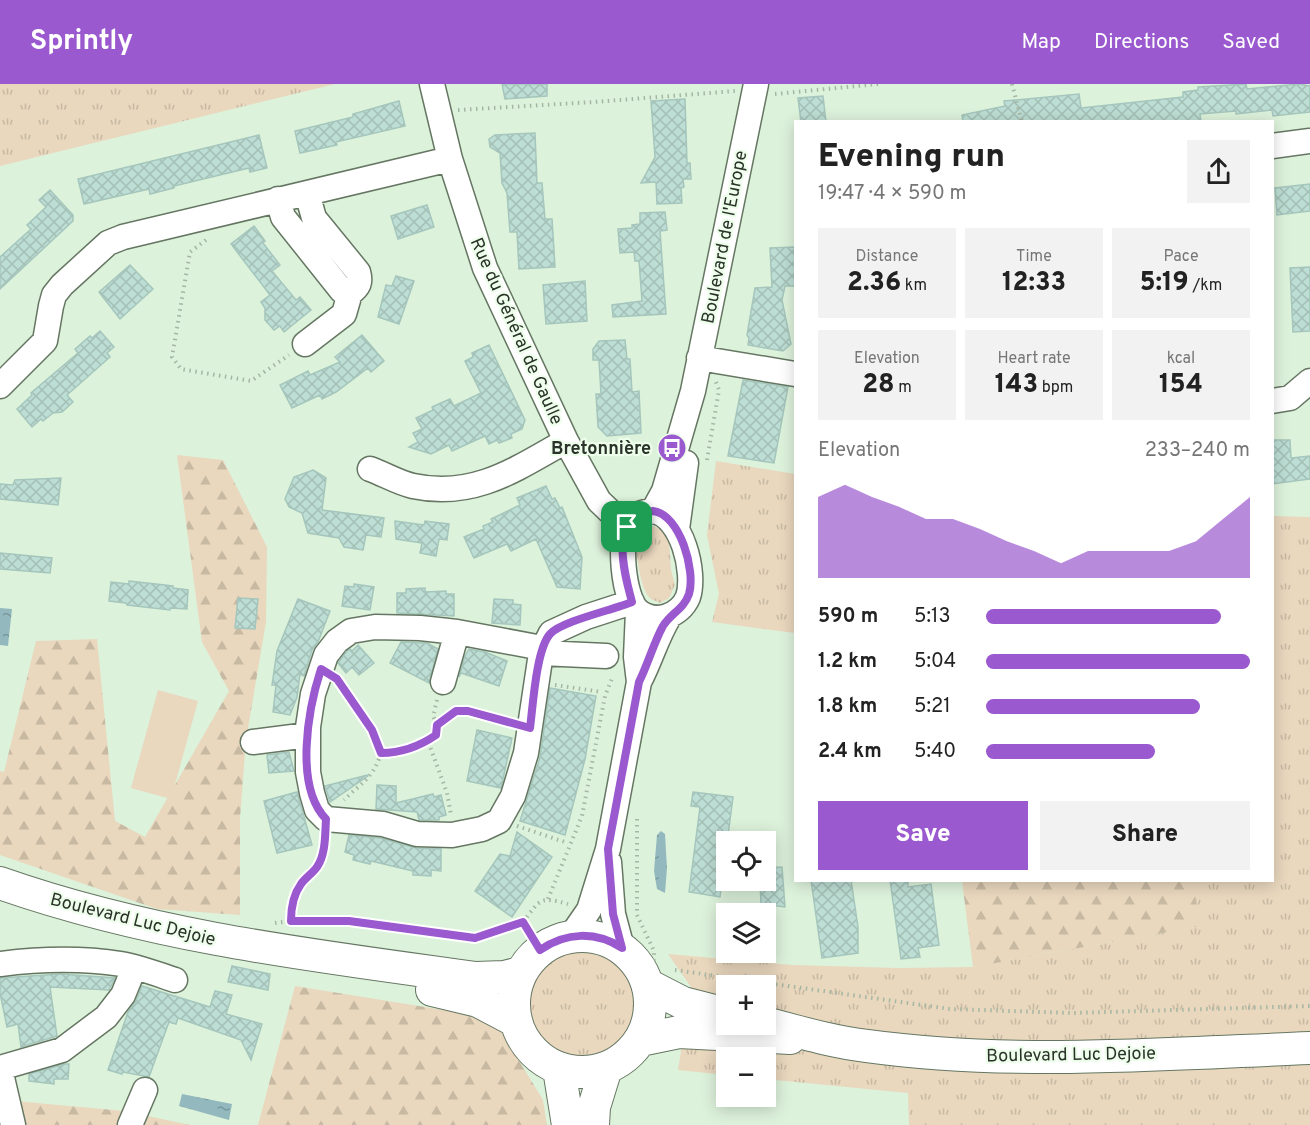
<!DOCTYPE html>
<html lang="en">
<head>
<meta charset="utf-8">
<style>
	:root { --surface:#fff; --page:#f2f2f2; --text:#222; --muted:#767676; --accent:#9a59ce }
	body { margin:0; font-family:Overpass,sans-serif; background:var(--page); color:var(--text); height:100vh; display:flex; flex-direction:column; font-size:22px; white-space:nowrap }
	* { box-sizing:border-box; margin:0 }
	p { font-size:20px; color:var(--muted) }
	.icon { flex:none; width:33px; height:33px; fill:none; stroke:currentColor; stroke-width:2; stroke-linecap:round; stroke-linejoin:round }
	.map { position:relative; flex:1; overflow:hidden }
	.details { position:absolute; left:794px; top:36px; width:480px; height:762px; display:flex; flex-direction:column; background:var(--surface); border-radius:0px; box-shadow:0 3px 15px #0003 }
	.details>* { flex:none }
	.fabs { position:absolute; left:716px; top:747px; display:grid; gap:12px }
	.fabs a { display:grid; place-items:center; width:60px; height:60px; border-radius:0px; background:var(--surface); box-shadow:0 3px 15px #0003; font-size:30px }
	.pin { position:absolute; display:grid; place-items:center; width:51px; height:51px; color:#fff; margin:-26px; border-radius:12px; box-shadow:0 3px 9px #0006 }
	.round { display:grid; place-items:center; flex:none; width:63px; height:63px; border-radius:0px; background:var(--page) }
	.overview { display:flex; align-items:center; justify-content:space-between; height:102px; padding:0 24px }
	h1 { font-size:33px; font-weight:800; line-height:45px }
	.figures { display:grid; grid-template-columns:repeat(3,1fr); gap:9px; height:102px; padding:6px 24px }
	.figures div { display:grid; align-content:center; border-radius:0px; background:var(--page); text-align:center }
	.figures b { font-size:26px; font-weight:800 }
	.figures small { font-size:16px; font-weight:400 }
	.figures p { font-size:16px }
	.chart { height:168px; padding:12px 24px }
	.chart p { display:flex; justify-content:space-between }
	.chart svg { width:100%; height:108px; margin-top:6px; fill:var(--accent); opacity:.7 }
	.cta { display:flex; gap:12px; margin-top:auto; padding:12px 24px }
	.cta a { flex:1; height:69px; border-radius:0px; background:var(--accent); color:#fff; font-size:24px; font-weight:800; line-height:69px; text-align:center }
	.cta a+a { background:var(--page); color:var(--text) }
	ul { padding:0 24px; list-style:none; font-size:20px }
	li { display:grid; grid-template-columns:96px 72px 1fr; align-items:center; height:45px }
	li i { height:15px; border-radius:8px; background:var(--accent) }
	header { display:flex; align-items:center; gap:36px; box-sizing:border-box; height:84px; padding:0 30px; background:var(--accent); color:#fff }
	header strong { font-size:28px }
	nav { display:flex; gap:33px; margin-inline-start:auto; font-size:21px }
	.map>svg:first-child { display:block }
	.grass { fill:url(#grass-tufts); fill-rule:evenodd }
	.forest { fill:url(#forest-firs) }
	.pitch { fill:#e9d7be }
	.water { fill:url(#water-ripples) }
	.building { fill:url(#building-cross-hatch); stroke:#a5c6bc; stroke-width:1.5 }
	.lines { fill:none; stroke-linecap:round; stroke-linejoin:round }
	.minor-casing { stroke:#657762; stroke-width:27 }
	.major-casing { stroke:#657762; stroke-width:34 }
	.path { stroke:#a5b6a3; stroke-width:4; stroke-dasharray:1.5 4.5; stroke-linecap:butt }
	.minor { stroke:#fff; stroke-width:24 }
	.major { stroke:#fff; stroke-width:32 }
	.route-casing { stroke:#fff; stroke-width:12 }
	.route { stroke:#9a59ce; stroke-width:8 }
	.labels { text-anchor:middle; stroke-width:4.5; stroke-linejoin:round; paint-order:stroke }
	.street-label { font-size:18px; fill:#2a3229; stroke:#edfeeb }
	.poi-label { font-size:18px; font-weight:bold; fill:#2a3229; stroke:#edfeeb; text-anchor:end }
</style>
</head>
<body>
<header>
<strong>Sprintly</strong>
<nav><a>Map</a><a>Directions</a><a>Saved</a></nav>
</header>
<div class="map">
<svg width="1310" height="1041" viewBox="0 0 1310 1041">
	<defs>
		<pattern id="grass-tufts" width="24" height="20" patternUnits="userSpaceOnUse" patternTransform="scale(1.5)"><rect width="24" height="20" fill="#e9d7be"/><path d="M3 7l-1-3M5 7V3M7 7l1-3M15 17l-1-3M17 17v-4M19 17l1-3" fill="none" stroke="#c8b9a3"/></pattern>
		<pattern id="forest-firs" width="22" height="20" patternUnits="userSpaceOnUse" patternTransform="scale(1.5)"><rect width="22" height="20" fill="#e9d7be"/><path d="M5 1l3.5 6h-7zM16 11l3.5 6h-7z" fill="#c8b9a3"/></pattern>
		<pattern id="water-ripples" width="26" height="14" patternUnits="userSpaceOnUse" patternTransform="scale(1.5)"><rect width="26" height="14" fill="#93b9bf"/><path d="M2 4q2-2 4 0t4 0M15 11q2-2 4 0t4 0" fill="none" stroke="#78979b"/></pattern>
		<pattern id="building-cross-hatch" width="8" height="8" patternUnits="userSpaceOnUse" patternTransform="scale(1.5)"><rect width="8" height="8" fill="#bdded4"/><path d="M0 0l8 8M0 8l8-8" fill="none" stroke="#a3bfb6"/></pattern>
	</defs>
	<rect width="100%" height="100%" fill="#ddf2db"/>
	<path class="grass" d="M0,0H335L0,82Z
		M716,377L795,390V549L712,538L719,510L707,451Z
		M1272,432L1310,433V1041H909L908,1009L765,995V974H726V991L678,986L691,903L668,870L793,881L898,884L973,883L1200,842L1192,797L1272,796ZM726,902H765V940H726Z
		M654,442L664,448L669,456L671,486L675,501L669,514L660,519C657,517 654,517 651,515C642,509 637,477 637,466C638,457 641,451 645,444Z
		M527 918a54 54 0 1 1 108 0a54 54 0 1 1-108 0Z"/>
	<path class="forest" d="M177,371L223,376L267,463L266,538L246,656L240,734V831L157,825L0,771V687L4,688L36,557L97,555L115,737L145,753L229,607L202,558Z
		M962,797H1192L1201,842L973,883Z
		M295,902L493,934L543,1016L547,1041H258Z
		M4,1016L124,1027L190,1041H8Z"/>
	<path class="pitch" d="M158,606L198,617L171,715L131,704Z"/>
	<path class="water" d="M0,524L12,525L8,562L0,561Z
		M661,747L665,750L667,784L665,809L657,805L654,787L657,751Z
		M182,1010L232,1020L229,1036L179,1022Z"/>
	<path class="building" d="M502,0H547V12L505,15Z
		M1246,0L1247,5L1299,0L1310,2V28L1273,32L1272,26L1236,30V27L1200,30L1201,38H963L962,31L1005,22L1004,17L1079,10L1081,24L1183,13V8L1198,6V3Z
		M823,12L826,38H801L798,14Z
		M685,15L687,79H690L691,95H683L684,103L681,104L682,119L657,120L656,98L641,99L655,73L651,17Z
		M399,17L405,42L336,58L337,61L300,69L295,47L353,33V30Z
		M535,49L537,99H542L545,135H552L555,183L519,185L517,148H510L507,109L502,99L500,69L490,63L489,55L495,51Z
		M259,51L267,84L250,88L249,84L174,102V104L150,110L149,105L84,120L78,95Z
		M1310,100V127L1277,131L1275,104Z
		M50,106L73,131V137L0,205V173L31,145L27,141L46,123L39,116Z
		M427,121L434,143L398,155L391,132Z
		M665,128L667,146L660,147L666,230L613,233L612,221L642,217L639,177H635L634,168L620,169L618,145L632,144V141L640,140V129Z
		M254,142L265,157L263,159L280,181L272,187L296,216L300,213L311,226L284,248L280,242L274,246L265,236V224L261,218L270,211L231,160Z
		M795,163V202H785L782,216L791,260L783,267L748,261L749,254L747,251L755,204L772,203L770,164Z
		M130,181L153,205L120,235L99,208Z
		M1310,183V247L1293,248L1290,184Z
		M396,192L414,197L399,240L378,233L386,201L392,202Z
		M585,197L587,237L546,240L543,201Z
		M100,247L114,263L107,269L110,273L67,311L73,318L62,328L53,329L43,337L41,335L32,343L17,325L32,311L31,309L78,269L75,265L90,252L92,254Z
		M362,251L384,277L371,288L368,284L336,308L322,315L320,311L292,324L280,301L308,287L310,291L340,278L335,273Z
		M625,256L627,275H630L632,308L639,307L641,349L607,352L598,343L596,310H601L599,276H593V265L599,257Z
		M489,261L525,336L522,345L511,350L512,354L499,359L497,356L489,360L485,352L452,367L449,361L431,370L409,363L418,358L413,349L422,345L416,334L433,326L432,323L450,315L454,322L481,309L465,277L473,273L472,269Z
		M743,296L788,303L774,379L728,372Z
		M1272,356H1290L1291,374L1310,372V395L1272,400Z
		M313,386L326,394L322,426L384,434L381,453L366,451L363,466L344,463L339,454L308,449L302,429L289,423L285,415L294,393Z
		M61,394L58,421L0,415V400L13,401L15,396Z
		M546,402L552,415L555,414L560,424L562,423L582,473L580,505L557,503L536,455L511,467L507,460L474,474L464,453L484,445L483,442L493,438L491,435L520,421L517,414Z
		M395,437L424,441L425,437L449,440L447,456L439,455L436,472L420,469L422,459L396,455Z
		M0,469L52,474L50,489L0,485Z
		M129,497L173,502V504L188,506L187,525L170,524V526L127,521L126,519L109,517L111,498L129,500Z
		M354,500L374,503L370,526L342,522L345,502L354,503Z
		M425,504V508L446,507V510H454V532L397,529V509H406V505Z
		M238,514L258,515L255,545L235,544Z
		M298,515L330,527L318,558L312,566L304,592L300,590L297,613L290,631L273,628L276,601H272L277,567Z
		M494,515L513,516V520L521,521L520,541L492,539Z
		M401,558L427,559L438,565L429,599L390,579Z
		M358,561L374,579L359,591L352,583L346,589L338,579L347,567L350,565L352,567Z
		M469,565L485,568L507,577L499,602L461,589L459,593L465,572Z
		M550,604L596,612L585,675L565,751L520,737L540,673Z
		M477,646L512,654L501,704L467,697Z
		M289,668L294,687L269,689L267,671Z
		M367,691L368,692L330,718L325,702Z
		M377,701L396,702V719L433,710L434,713L441,711L446,731L439,733V736H419L417,728L376,725Z
		M297,708L312,761L277,769L264,717Z
		M693,708L733,713L720,813L689,808L700,723L691,722Z
		M517,748L552,773L512,833L475,807L500,770L510,772Z
		M349,751L380,754L416,764L441,765V787L431,786V792L413,791V787L371,777L370,780L353,776L354,771L345,768Z
		M782,783L785,823L761,820L760,796H765V784Z
		M811,796H851L858,843V869L822,874Z
		M890,796H908V803L931,800L939,861L918,864L920,873L901,875Z
		M232,882L270,890L268,906L228,898Z
		M61,890L115,894L109,906L50,903L57,952L21,963L18,940L7,943L0,909V894Z
		M142,902L210,923L215,907L232,911L226,930L262,940L251,976L241,956L178,934L176,940L169,938L149,993L123,988L122,990L108,986L128,928L136,917Z
		M64,980H69L68,995H54V1000L29,997V990Z"/>
	<g class="lines">
		<g class="minor-casing">
			<path id="minor" d="M432,0L450,75L485,184L566,357L599,417L626,443
				M1272,62L1310,57
				M278,115L283,133L342,207L350,209C359,203 361,198 358,188L314,134L307,109
				M305,260L344,230L350,209
				M699,274L795,290
				M0,302L45,257L51,222L54,211L62,201L108,159L123,153L450,75
				M1272,317L1290,314L1310,297
				M370,385C384,390 399,399 413,402C474,415 516,385 566,357
				M653,427L664,407L693,307L756,0
				M653,427C682,431 696,489 688,513C680,532 655,541 638,527C623,514 618,455 629,439C634,430 643,428 653,427Z
				M677,445L686,379
				M542,564L457,548L420,544L375,543L351,547L337,557L326,571L313,610L308,643V688L312,709L317,726L326,735L383,740L417,750L452,751L482,745L499,737L513,712L526,669L541,569L551,549L586,533L632,518
				M541,569L606,572
				M640,596C651,575 657,552 669,533
				M443,598L457,548
				M253,658L308,651
				M609,778L613,830L622,864
				M571,852L589,826L608,765L639,598L636,573L638,527
				M0,880C39,875 82,874 121,880C139,883 157,890 175,896
				M0,984L62,966L106,933L123,911L134,884
				M0,985L13,1041
				M130,1041L145,1006"/>
		</g>
		<g class="major-casing">
			<path id="major" d="M0,799C154,853 316,872 476,894L504,893L521,889
				M514 920a68 68 0 1 1 136 0a68 68 0 1 1-136 0Z
				M648,901L683,919L726,930
				M432,906L478,917L516,937
				M765,939C799,948 833,958 867,962C1014,982 1163,970 1310,964
				M640,956L679,948L790,954
				M559,985L568,1041
				M593,1041L594,1023L606,984"/>
		</g>
		<path class="path" d="M1012,0L1022,38
			M775,10L878,0
			M458,26L594,18L735,7
			M206,156L190,168L172,273L181,285L251,297L289,271
			M707,376L719,306L716,298
			M339,597L372,646L381,669C373,695 361,699 344,716
			M555,601L602,608
			M437,616L433,632L437,641L436,651L428,657L447,709L451,731
			M437,641L456,627H468L512,639
			M381,669H395L428,657
			M637,735V831L654,867V879
			M517,742L568,759
			M548,815L582,732L605,612L613,592
			M291,837L295,811L301,800L318,782L323,770L324,756
			M523,838C541,815 539,812 568,820
			M275,839L299,836L349,837L475,854L523,838L540,866
			M675,886L950,925L1072,929L1310,922"/>
		<use href="#minor" class="minor"/>
		<use href="#major" class="major"/>
	</g>
	<g class="lines">
		<g class="route-casing">
			<path id="route" d="M653,427C680,430 696,487 689,510C684,525 671,529 663,542C654,558 648,580 639,598L608,765L613,830L622,864C596,847 566,848 540,866L523,838L475,854L349,837H291C291,824 293,811 301,800C305,794 313,789 317,783C326,770 325,750 326,735C294,702 308,625 321,585L337,595L372,646L381,669C401,669 420,662 436,651L437,641L456,627H468L530,644C533,622 536,566 550,550C562,537 613,526 632,518C624,488 608,432 653,427Z"/>
		</g>
		<use href="#route" class="route"/>
	</g>
	<defs>
		<g id="bus-disc" transform="scale(1.5)"><circle r="9.5" fill="#9a59ce" stroke="#edfeeb"/><path d="M-5-6H5V4H4V6H2V4H-2V6H-4V4H-5ZM-3.5-4V0h7V-4ZM-3.5 1.2v1.5H-2V1.2ZM2 1.2v1.5H3.5V1.2Z" fill="#fff"/></g>
	</defs>
	<g fill-rule="evenodd">
		<use href="#bus-disc" x="672" y="364"/>
	</g>
	<g class="labels">
		<g class="street-label">
			<text transform="translate(724 153) rotate(-79)" y="6">Boulevard de l'Europe</text>
			<text transform="translate(517 247) rotate(66)" y="6">Rue du Général de Gaulle</text>
			<text transform="translate(133 835) rotate(14)" y="6">Boulevard Luc Dejoie</text>
			<text transform="translate(1071 970) rotate(-1)" y="6">Boulevard Luc Dejoie</text>
		</g>
		<g class="poi-label">
			<text x="651" y="370">Bretonnière</text>
		</g>
	</g>
</svg>
<div class="fabs">
<a><svg class="icon" aria-label="locate" viewBox="0 0 24 24"><circle cx="12" cy="12" r="6"/><path d="M12 2v4M12 18v4M2 12h4M18 12h4"/></svg></a>
<a><svg class="icon" aria-label="layers" viewBox="0 0 24 24"><path d="M12 4l9 5-9 5-9-5zM3 14l9 5 9-5"/></svg></a>
<a>+</a>
<a>−</a>
</div>
<div class="pin" style="left:627px;top:443px;background:#1e9e55"><svg class="icon" aria-label="arrive" viewBox="0 0 24 24"><path d="M6 21V4h12l-3 4 3 4H6"/></svg></div>
<section class="details">
<div class="overview"><div><h1>Evening run</h1><p>19:47 · 4 × 590 m</p></div><a class="round"><svg class="icon" aria-label="share" viewBox="0 0 24 24"><path d="M12 15V3M7 8l5-5 5 5M5 13v7h14v-7"/></svg></a></div>
<div class="figures">
<div><p>Distance</p><b>2.36<small> km</small></b></div>
<div><p>Time</p><b>12:33</b></div>
<div><p>Pace</p><b>5:19<small> /km</small></b></div>
</div>
<div class="figures">
<div><p>Elevation</p><b>28<small> m</small></b></div>
<div><p>Heart rate</p><b>143<small> bpm</small></b></div>
<div><p>kcal</p><b>154</b></div>
</div>
<div class="chart"><p><span>Elevation</span>233–240 m</p>
<svg viewBox="0 0 160 44" preserveAspectRatio="none"><path d="M0 44V11L10 6L20 11L30 15L40 20L50 20L60 24L70 29L80 33L90 38L100 33L110 33L120 33L130 33L140 29L150 20L160 11V44z"/></svg>
</div>
<ul>
<li><b>590 m</b>5:13<i style="width:89%"></i></li>
<li><b>1.2 km</b>5:04<i style="width:100%"></i></li>
<li><b>1.8 km</b>5:21<i style="width:81%"></i></li>
<li><b>2.4 km</b>5:40<i style="width:64%"></i></li>
</ul>
<div class="cta"><a>Save</a><a>Share</a></div>
</section>
</div>
</body>
</html>
